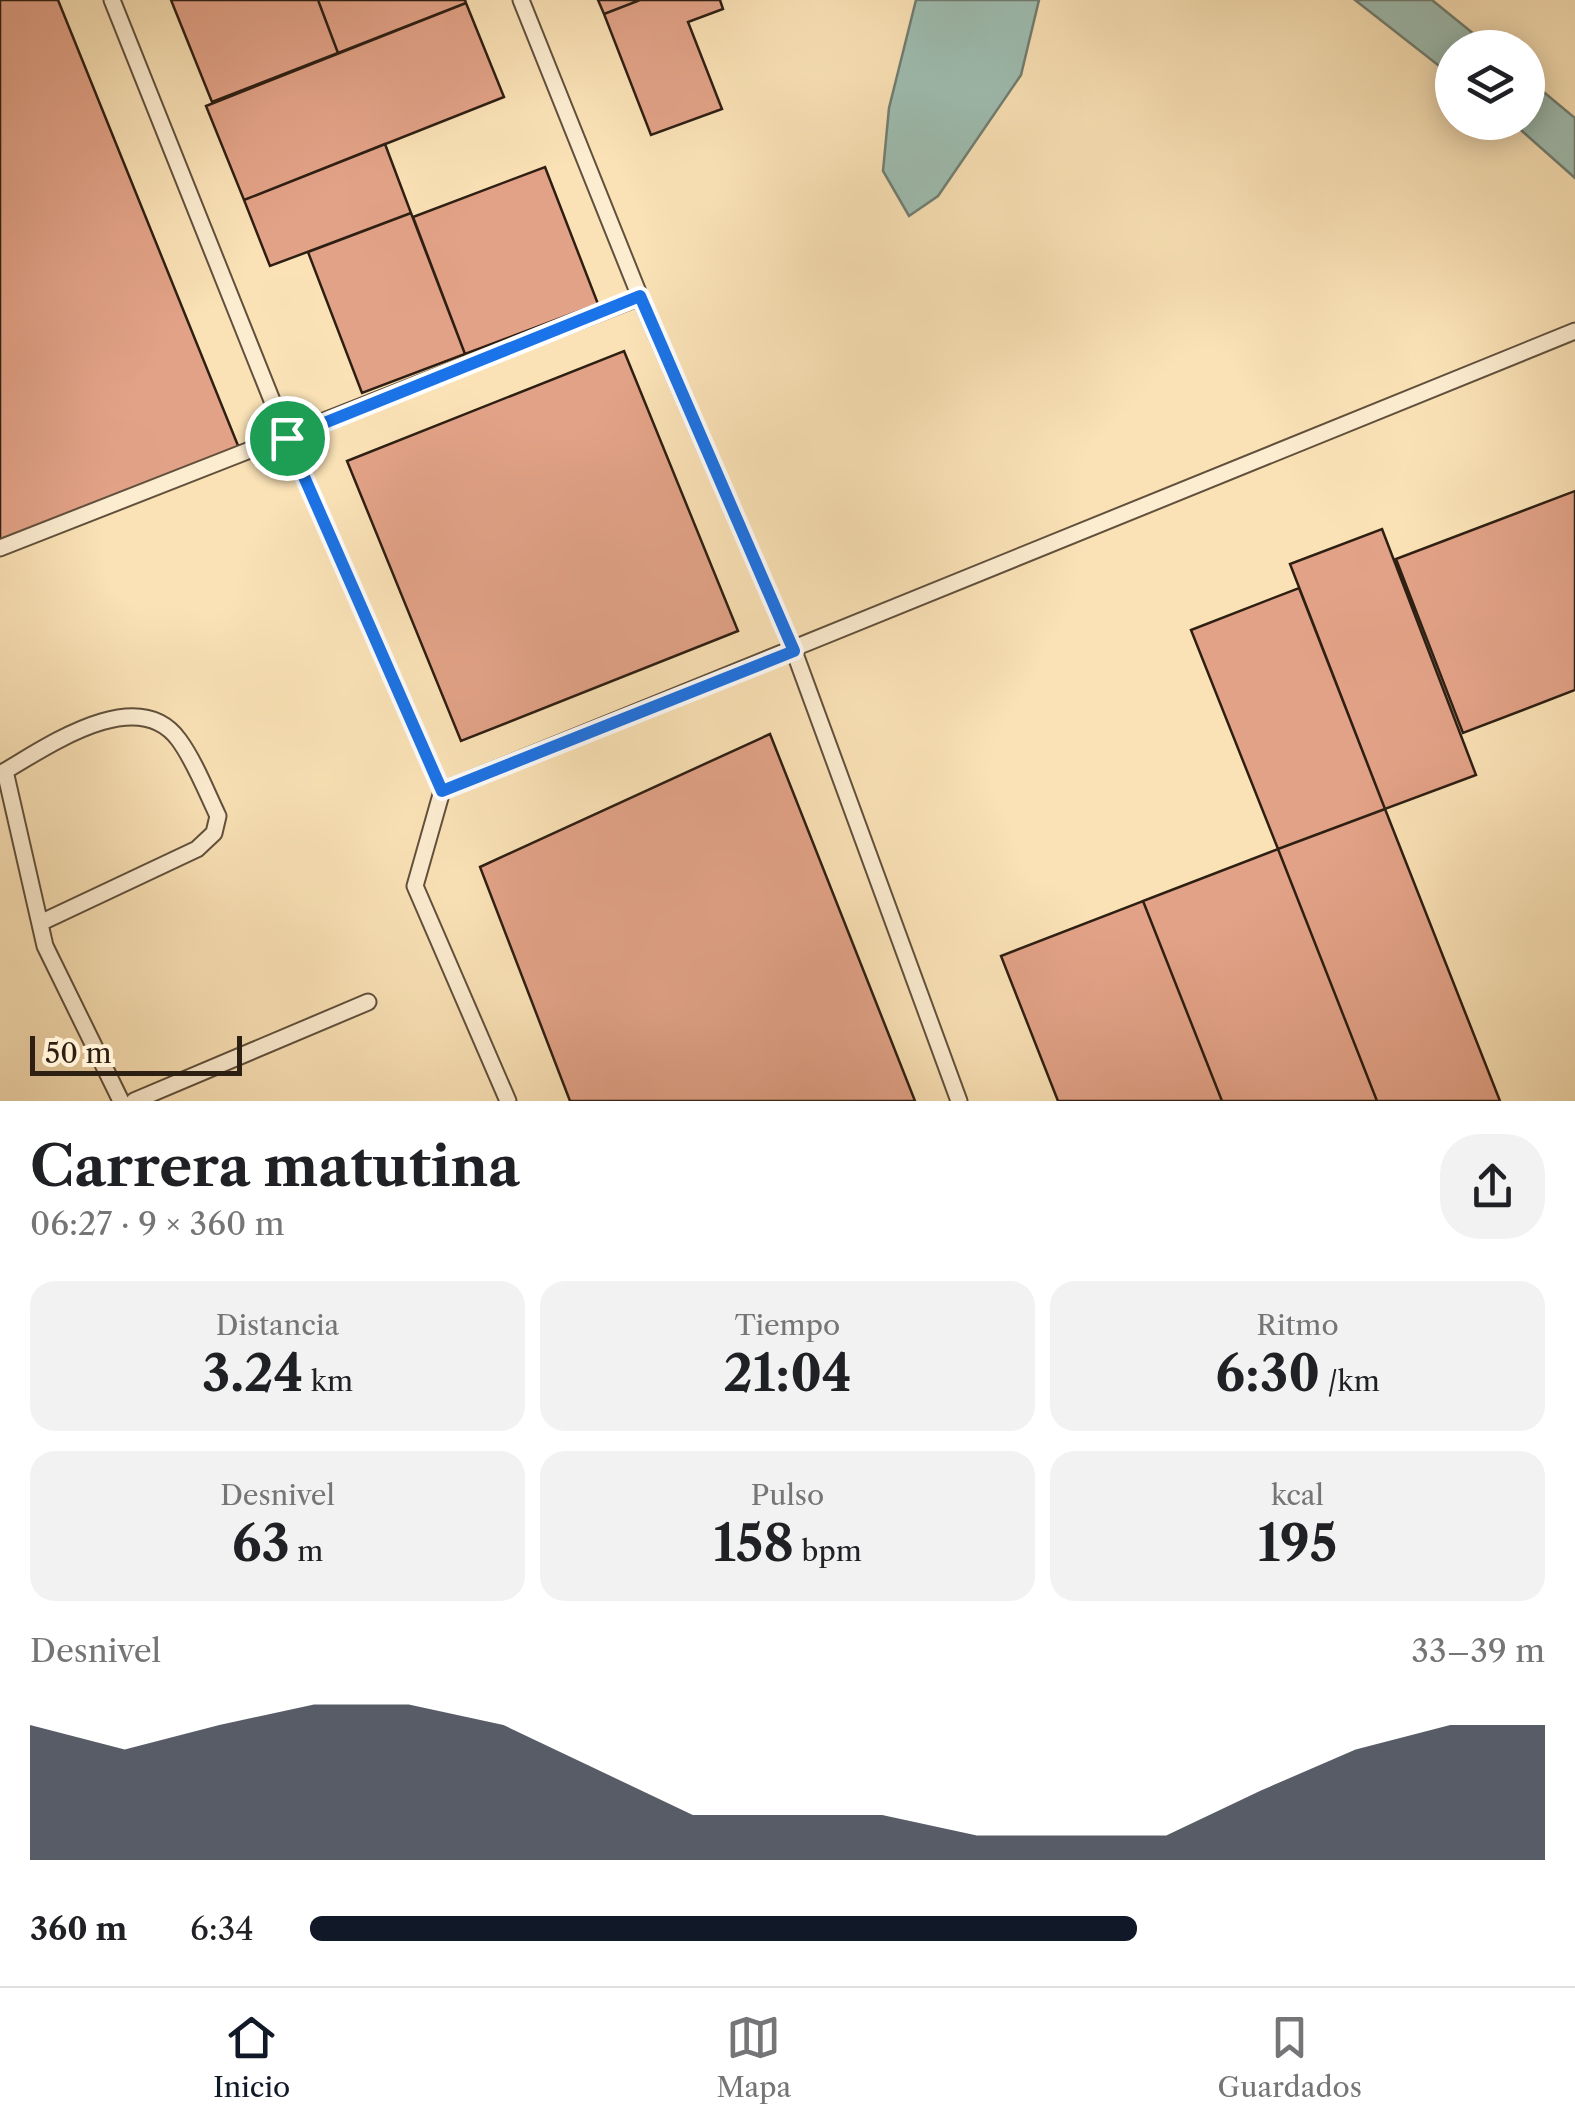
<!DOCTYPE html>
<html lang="es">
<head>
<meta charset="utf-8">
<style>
	:root { --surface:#fff; --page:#f2f2f2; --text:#202124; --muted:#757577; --line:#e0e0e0; --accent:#111827 }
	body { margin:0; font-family:"Libre Caslon Text",serif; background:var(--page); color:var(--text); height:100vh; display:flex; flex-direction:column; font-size:38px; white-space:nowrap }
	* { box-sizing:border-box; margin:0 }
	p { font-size:32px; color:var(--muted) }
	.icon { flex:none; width:55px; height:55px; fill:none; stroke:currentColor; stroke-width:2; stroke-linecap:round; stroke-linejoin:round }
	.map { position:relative; height:1101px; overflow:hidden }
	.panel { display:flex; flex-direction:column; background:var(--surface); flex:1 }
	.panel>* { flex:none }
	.fabs { position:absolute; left:1435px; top:30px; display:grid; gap:20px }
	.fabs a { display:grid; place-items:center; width:110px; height:110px; border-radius:50%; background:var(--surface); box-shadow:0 5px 25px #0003; font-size:50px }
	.scale { position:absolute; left:30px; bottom:25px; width:212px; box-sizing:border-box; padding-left:10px; border:5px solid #2e1f13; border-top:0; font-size:28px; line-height:35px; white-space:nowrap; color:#2e1f13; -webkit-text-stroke:8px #fcecd0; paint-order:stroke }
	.pin { position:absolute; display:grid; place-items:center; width:85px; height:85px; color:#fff; margin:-42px; border:5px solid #fff; border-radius:50%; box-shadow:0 2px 10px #0007 }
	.round { display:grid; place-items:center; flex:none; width:105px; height:105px; border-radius:40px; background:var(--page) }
	.head { display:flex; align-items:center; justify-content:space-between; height:170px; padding:0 30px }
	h1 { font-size:55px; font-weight:700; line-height:75px }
	.stats { display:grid; grid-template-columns:repeat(3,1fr); gap:15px; height:170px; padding:10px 30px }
	.stats div { display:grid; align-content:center; border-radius:25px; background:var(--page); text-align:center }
	.stats b { font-size:50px; font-weight:700 }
	.stats small { font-size:28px; font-weight:400 }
	.stats p { font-size:28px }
	.chart { height:280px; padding:20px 30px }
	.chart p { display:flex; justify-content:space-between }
	.chart svg { width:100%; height:180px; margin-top:10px; fill:var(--accent); opacity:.7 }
	ul { padding:0 30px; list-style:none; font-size:32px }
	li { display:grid; grid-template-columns:160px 120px 1fr; align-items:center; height:75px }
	li i { height:25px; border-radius:12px; background:var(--accent) }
	.tab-bar { display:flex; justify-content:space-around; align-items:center; height:140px; border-top:2px solid var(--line); background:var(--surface); font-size:28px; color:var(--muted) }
	.tab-bar a { display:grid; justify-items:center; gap:5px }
	.tab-bar .current { color:var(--accent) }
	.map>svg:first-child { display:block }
	.water { fill:#9ebdb1; stroke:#717e72; stroke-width:2.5 }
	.building { fill:#e2a287; stroke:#2e1f13; stroke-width:2.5 }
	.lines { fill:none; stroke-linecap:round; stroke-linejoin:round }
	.lane-casing { stroke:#61503c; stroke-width:19 }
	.lane { stroke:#fcecd0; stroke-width:15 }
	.route-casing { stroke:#fff; stroke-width:20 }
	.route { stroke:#1a73e8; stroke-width:12 }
</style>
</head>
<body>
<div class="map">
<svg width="1575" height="1101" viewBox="0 0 1575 1101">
	<rect width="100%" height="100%" fill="#fae2b6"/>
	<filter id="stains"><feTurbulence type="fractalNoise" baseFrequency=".002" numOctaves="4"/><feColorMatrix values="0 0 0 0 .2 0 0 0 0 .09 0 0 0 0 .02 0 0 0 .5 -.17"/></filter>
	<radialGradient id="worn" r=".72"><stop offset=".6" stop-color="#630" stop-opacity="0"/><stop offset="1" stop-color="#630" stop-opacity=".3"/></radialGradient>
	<path class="water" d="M916,0H1039L1021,75L938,196L909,216L883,171L889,108Z
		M1355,0H1432L1490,47L1452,48V76Z
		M1528,79L1575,118V178L1513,123L1528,122Z"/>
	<path class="building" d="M0,0H58L239,448L0,542Z
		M171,0H318L338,53L212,102Z
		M318,0H465L466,3L338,53Z
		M598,0H640L604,14Z
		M640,0H720L723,9L688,22L722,109L651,135L604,14Z
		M466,3L504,97L244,200L206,106Z
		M385,144L411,213L270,266L244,200Z
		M545,167L598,304L465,354L413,217Z
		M411,213L465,354L362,393L308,252Z
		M624,351L738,631L461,741L347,461Z
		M1575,491V690L1463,733L1396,559Z
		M1382,529L1476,775L1385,809L1290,564Z
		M1299,588L1385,809L1278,849L1191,630Z
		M770,734L915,1101H570L480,867Z
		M1385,809L1500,1101H1377L1278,849Z
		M1278,849L1377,1101H1222L1143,901Z
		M1143,901L1222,1101H1058L1001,956Z"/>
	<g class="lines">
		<g class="lane-casing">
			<path id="lane" d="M112,0L287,438L442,791L415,886L508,1101
				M521,0L640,297L794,651L959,1101
				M0,548L640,297
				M442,791L1575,331
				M40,923L197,849L214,833L218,816C206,791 195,762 179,740C138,683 48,746 5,771L45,946L121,1101
				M134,1101L368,1002"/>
		</g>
		<use href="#lane" class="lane"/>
	</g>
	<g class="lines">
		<g class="route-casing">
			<path id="route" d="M640,296L794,651L442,791L287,438Z"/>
		</g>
		<use href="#route" class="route"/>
	</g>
	<rect width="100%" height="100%" filter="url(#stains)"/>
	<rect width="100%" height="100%" fill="url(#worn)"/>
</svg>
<div class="fabs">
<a><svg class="icon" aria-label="layers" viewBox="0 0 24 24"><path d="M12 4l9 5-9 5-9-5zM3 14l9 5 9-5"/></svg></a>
</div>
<div class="scale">50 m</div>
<div class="pin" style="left:287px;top:438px;background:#1e9e55"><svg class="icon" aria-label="arrive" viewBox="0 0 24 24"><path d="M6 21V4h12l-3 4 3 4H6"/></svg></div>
</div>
<section class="panel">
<div class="head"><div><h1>Carrera matutina</h1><p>06:27 · 9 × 360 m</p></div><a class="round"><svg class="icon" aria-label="share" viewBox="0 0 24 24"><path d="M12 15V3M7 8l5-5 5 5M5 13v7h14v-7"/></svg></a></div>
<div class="stats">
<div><p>Distancia</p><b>3.24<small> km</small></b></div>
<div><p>Tiempo</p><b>21:04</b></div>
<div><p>Ritmo</p><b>6:30<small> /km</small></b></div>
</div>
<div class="stats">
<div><p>Desnivel</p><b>63<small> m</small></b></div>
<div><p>Pulso</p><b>158<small> bpm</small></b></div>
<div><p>kcal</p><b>195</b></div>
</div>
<div class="chart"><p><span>Desnivel</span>33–39 m</p>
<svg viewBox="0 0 160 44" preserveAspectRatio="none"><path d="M0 44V11L10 17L20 11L30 6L40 6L50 11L60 22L70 33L80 33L90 33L100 38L110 38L120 38L130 27L140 17L150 11L160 11V44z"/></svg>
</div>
<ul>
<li><b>360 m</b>6:34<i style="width:67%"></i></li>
</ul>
</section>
<nav class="tab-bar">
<a class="current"><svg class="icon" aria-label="home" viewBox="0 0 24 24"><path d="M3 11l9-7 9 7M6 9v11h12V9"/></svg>Inicio</a>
<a><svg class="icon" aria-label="map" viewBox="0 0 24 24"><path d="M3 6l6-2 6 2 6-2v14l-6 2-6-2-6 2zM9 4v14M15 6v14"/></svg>Mapa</a>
<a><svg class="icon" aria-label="saved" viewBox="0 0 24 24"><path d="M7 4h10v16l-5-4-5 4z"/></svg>Guardados</a>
</nav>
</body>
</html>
